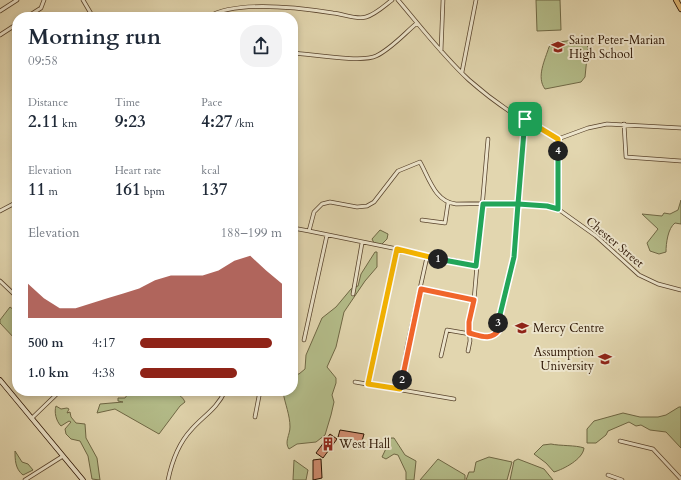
<!DOCTYPE html>
<html lang="en">
<head>
<meta charset="utf-8">
<style>
	:root { --surface:#fff; --page:#f2f2f3; --text:#1f2937; --muted:#747a83; --accent:#8f2418 }
	body { margin:0; font-family:Cardo,serif; background:var(--page); color:var(--text); height:100vh; display:flex; flex-direction:column; font-size:15px; white-space:nowrap }
	* { box-sizing:border-box; margin:0 }
	p { font-size:13px; color:var(--muted) }
	.icon { flex:none; width:22px; height:22px; fill:none; stroke:currentColor; stroke-width:2; stroke-linecap:round; stroke-linejoin:round }
	.map { position:relative; flex:1; overflow:hidden }
	.side { position:absolute; left:12px; top:12px; width:286px; height:384px; display:flex; flex-direction:column; background:var(--surface); border-radius:16px; box-shadow:0 2px 6px #0003 }
	.side>* { flex:none }
	.pin { position:absolute; display:grid; place-items:center; width:34px; height:34px; color:#fff; margin:-17px; border-radius:8px; box-shadow:0 2px 6px #0006 }
	.km { position:absolute; width:20px; height:20px; margin:-10px; border-radius:50%; background:#222; color:#fff; font-size:11px; line-height:20px; text-align:center }
	.round { display:grid; place-items:center; flex:none; width:42px; height:42px; border-radius:16px; background:var(--page) }
	.overview { display:flex; align-items:center; justify-content:space-between; height:68px; padding:0 16px }
	h1 { font-size:22px; font-weight:700; line-height:30px }
	.metrics { display:grid; grid-template-columns:repeat(3,1fr); gap:6px; height:68px; padding:4px 16px }
	.metrics div { display:grid; align-content:center }
	.metrics b { font-size:17px; font-weight:700 }
	.metrics small { font-size:11px; font-weight:400 }
	.metrics p { font-size:11px }
	.chart { height:112px; padding:8px 16px }
	.chart p { display:flex; justify-content:space-between }
	.chart svg { width:100%; height:72px; margin-top:4px; fill:var(--accent); opacity:.7 }
	ul { padding:0 16px; list-style:none; font-size:13px }
	li { display:grid; grid-template-columns:64px 48px 1fr; align-items:center; height:30px }
	li i { height:10px; border-radius:5px; background:var(--accent) }
	.map>svg:first-child { display:block }
	.green { fill:#b4bd8a; stroke:#6f6845 }
	.building { fill:#d08c6f; stroke:#2a1200 }
	.lines { fill:none; stroke-linecap:round; stroke-linejoin:round }
	.minor-casing { stroke:#58432c; stroke-width:4.5 }
	.secondary-casing { stroke:#2a1200; stroke-width:5.5 }
	.primary-casing { stroke:#2a1200; stroke-width:6 }
	.minor { stroke:#ece4cb; stroke-width:3 }
	.secondary { stroke:#ece4cb; stroke-width:4 }
	.primary { stroke:#e1bb78; stroke-width:4.5 }
	.split-1-casing { stroke:#fff; stroke-width:8 }
	.split-2-casing { stroke:#fff; stroke-width:8 }
	.split-3-casing { stroke:#fff; stroke-width:8 }
	.split-4-casing { stroke:#fff; stroke-width:8 }
	.split-5-casing { stroke:#fff; stroke-width:8 }
	.split-1 { stroke:#22a559; stroke-width:5 }
	.split-2 { stroke:#f5b400; stroke-width:5 }
	.split-3 { stroke:#f0652b; stroke-width:5 }
	.split-4 { stroke:#22a559; stroke-width:5 }
	.split-5 { stroke:#f5b400; stroke-width:5 }
	.labels { text-anchor:middle; stroke-width:4; stroke-linejoin:round; paint-order:stroke }
	.poi-label { font-size:12px; fill:#2a1200; stroke:#ece4cb; text-anchor:start }
	.street-label { font-size:12px; fill:#2a1200; stroke:#ece4cb }
</style>
</head>
<body>
<div class="map">
<svg width="681" height="480" viewBox="0 0 681 480">
	<rect width="100%" height="100%" fill="#e2d6af"/>
	<filter id="stains"><feTurbulence type="fractalNoise" baseFrequency=".005" numOctaves="4"/><feColorMatrix values="0 0 0 0 .2 0 0 0 0 .09 0 0 0 0 .02 0 0 0 .5 -.17"/></filter>
	<radialGradient id="worn" r=".72"><stop offset=".6" stop-color="#630" stop-opacity="0"/><stop offset="1" stop-color="#630" stop-opacity=".3"/></radialGradient>
	<path class="green" d="M536,0H560L561,30L537,31Z
		M581,39L588,47L585,77L581,82L545,89C536,77 545,60 549,47L552,43Z
		M681,200V224L675,223C668,228 666,243 666,252L659,254L650,251L647,243L658,229L642,214L662,216L664,213L670,214L678,210Z
		M380,230L388,234L387,239L381,245L374,243L372,239Z
		M375,252H377V267L365,281L344,312L336,347L327,367L336,378V383L332,395L334,402L331,415L325,435L316,442L297,444L289,449C284,442 290,435 290,427C290,415 285,404 283,392L293,391V374H299L305,369L306,355L322,318L336,307L351,289L358,286L361,274Z
		M10,307L14,310L13,320L17,323L16,340L0,323V320Z
		M130,391C145,391 178,385 185,402L180,406L159,434L115,409L97,413L100,404L123,402L118,401V398H125Z
		M56,406L61,409L67,408L69,409L67,413L70,412L71,417L76,423L85,424L86,438L97,458L100,480L92,479L88,456L80,441L71,439L66,434L65,429L71,422L69,421L61,426C56,421 54,412 56,406Z
		M679,407H681V448L666,432L650,430L641,425L636,426L629,422L608,431L606,435L596,443H587V429L594,421L623,413L640,417H658L666,415Z
		M391,438H394L405,455L416,461L414,480H406V472L398,455L394,454L386,459L382,457Z
		M551,444C560,446 576,445 584,448C583,459 564,469 554,472L546,463L534,454L543,445Z
		M15,451L22,462L28,464L33,470L23,475C15,469 15,459 15,451Z
		M489,457L512,462L507,480H466L469,472H474L476,462Z
		M438,459L465,475V480H420Z
		M518,459L544,469L553,480H510L514,461Z
		M294,460L308,470L306,480H293Z"/>
	<path class="building" d="M340,430L364,434L362,441L356,442L338,437Z
		M330,434L337,439L323,458L316,453Z
		M321,459L322,478L313,480V460Z"/>
	<g class="lines">
		<g class="minor-casing">
			<path id="minor" d="M83,0L93,17
				M398,0C421,27 443,56 469,80C495,103 527,124 558,139
				M0,11L17,0
				M27,17L41,8L44,0
				M208,17C236,0 301,8 333,13C344,14 356,20 366,17C376,14 384,6 392,0
				M0,35L17,24
				M441,51L443,0
				M293,53C311,54 362,63 376,56C391,49 405,33 417,23
				M462,72L476,0
				M624,124L626,157L681,161
				M558,139L588,128L607,124L681,128
				M558,139V209
				M0,211L17,202
				M422,220L445,223L448,203
				M293,228L309,231L314,212L322,204L330,202L357,207L367,206L374,202L398,171L420,162C429,178 435,202 456,204L514,203L543,206L558,209L596,236L639,275L658,284L681,290
				M309,231L476,265
				M0,281L17,297
				M421,289L474,300
				M353,294L362,243
				M304,340L327,235
				M468,351L470,341L469,322L474,300L488,139
				M441,356L447,330L488,337L493,336L499,330L498,318L514,257L525,119
				M355,382L454,399
				M369,384L397,249
				M400,389L407,347L427,257
				M255,417L260,391
				M32,418L60,391
				M620,441L653,449L681,479
				M608,475L622,480
				M25,480L63,456
				M168,480C172,461 178,444 191,430C203,416 217,409 225,391"/>
		</g>
		<g class="secondary-casing">
			<path id="secondary" d="M0,380L83,480"/>
		</g>
		<g class="primary-casing">
			<path id="primary" d="M676,0L681,9"/>
		</g>
		<use href="#minor" class="minor"/>
		<use href="#secondary" class="secondary"/>
		<use href="#primary" class="primary"/>
	</g>
	<g class="lines">
		<g class="split-1-casing">
			<path id="split-1" d="M438,259L476,266L483,204H518L525,119"/>
		</g>
		<g class="split-2-casing">
			<path id="split-2" d="M402,380L400,389L368,384L397,249L438,259"/>
		</g>
		<g class="split-3-casing">
			<path id="split-3" d="M402,380L421,289L474,300L469,322V333C481,336 491,341 499,330L498,323"/>
		</g>
		<g class="split-4-casing">
			<path id="split-4" d="M498,323L514,257L518,204L547,206L558,209V151"/>
		</g>
		<g class="split-5-casing">
			<path id="split-5" d="M525,119L558,139V151"/>
		</g>
		<use href="#split-1" class="split-1"/>
		<use href="#split-2" class="split-2"/>
		<use href="#split-3" class="split-3"/>
		<use href="#split-4" class="split-4"/>
		<use href="#split-5" class="split-5"/>
	</g>
	<defs>
		<g id="school-bare" transform="scale(1.08)"><path d="M0-5L7-2L0 1L-7-2ZM-4 1L0 2.5L4 1V4Q0 6-4 4Z" fill="#8f2418" stroke="#ece4cb" stroke-width="2.5" paint-order="stroke"/></g>
		<g id="university-bare" transform="scale(1.08)"><path d="M0-5L7-2L0 1L-7-2ZM-4 1L0 2.5L4 1V4Q0 6-4 4Z" fill="#8f2418" stroke="#ece4cb" stroke-width="2.5" paint-order="stroke"/></g>
		<g id="building-bare" transform="scale(1.08)"><path d="M-4-6H4V6H1V3H-1V6H-4ZM-2.5-4.3h1.7v1.8h-1.7ZM.8-4.3h1.7v1.8H.8ZM-2.5-1h1.7V.8h-1.7ZM.8-1h1.7V.8H.8Z" fill="#8f2418" stroke="#ece4cb" stroke-width="2.5" paint-order="stroke"/></g>
	</defs>
	<g fill-rule="evenodd">
		<use href="#school-bare" x="558" y="47"/>
		<use href="#school-bare" x="522" y="328"/>
		<use href="#university-bare" x="605" y="359"/>
		<use href="#building-bare" x="328" y="444"/>
	</g>
	<g class="labels">
		<g class="poi-label">
			<text x="569" y="44">Saint Peter-Marian<tspan x="569" dy="14">High School</tspan></text>
			<text x="533" y="332">Mercy Centre</text>
			<text x="594" y="356" text-anchor="end">Assumption<tspan x="594" dy="14">University</tspan></text>
			<text x="339" y="448">West Hall</text>
		</g>
		<g class="street-label">
			<text transform="translate(615 242) rotate(40)" y="4">Chester Street</text>
		</g>
	</g>
	<rect width="100%" height="100%" filter="url(#stains)"/>
	<rect width="100%" height="100%" fill="url(#worn)"/>
</svg>
<div class="pin" style="left:525px;top:119px;background:#1e9e55"><svg class="icon" aria-label="arrive" viewBox="0 0 24 24"><path d="M6 21V4h12l-3 4 3 4H6"/></svg></div>
<b class="km" style="left:438px;top:259px">1</b>
<b class="km" style="left:402px;top:380px">2</b>
<b class="km" style="left:498px;top:323px">3</b>
<b class="km" style="left:558px;top:151px">4</b>
<section class="side">
<div class="overview"><div><h1>Morning run</h1><p>09:58</p></div><a class="round"><svg class="icon" aria-label="share" viewBox="0 0 24 24"><path d="M12 15V3M7 8l5-5 5 5M5 13v7h14v-7"/></svg></a></div>
<div class="metrics">
<div><p>Distance</p><b>2.11<small> km</small></b></div>
<div><p>Time</p><b>9:23</b></div>
<div><p>Pace</p><b>4:27<small> /km</small></b></div>
</div>
<div class="metrics">
<div><p>Elevation</p><b>11<small> m</small></b></div>
<div><p>Heart rate</p><b>161<small> bpm</small></b></div>
<div><p>kcal</p><b>137</b></div>
</div>
<div class="chart"><p><span>Elevation</span>188–199 m</p>
<svg viewBox="0 0 160 44" preserveAspectRatio="none"><path d="M0 44V23L10 32L20 38L30 38L40 35L50 32L60 29L70 26L80 21L90 18L100 18L110 18L120 15L130 9L140 6L150 15L160 23V44z"/></svg>
</div>
<ul>
<li><b>500 m</b>4:17<i style="width:93%"></i></li>
<li><b>1.0 km</b>4:38<i style="width:68%"></i></li>
</ul>
</section>
</div>
</body>
</html>
